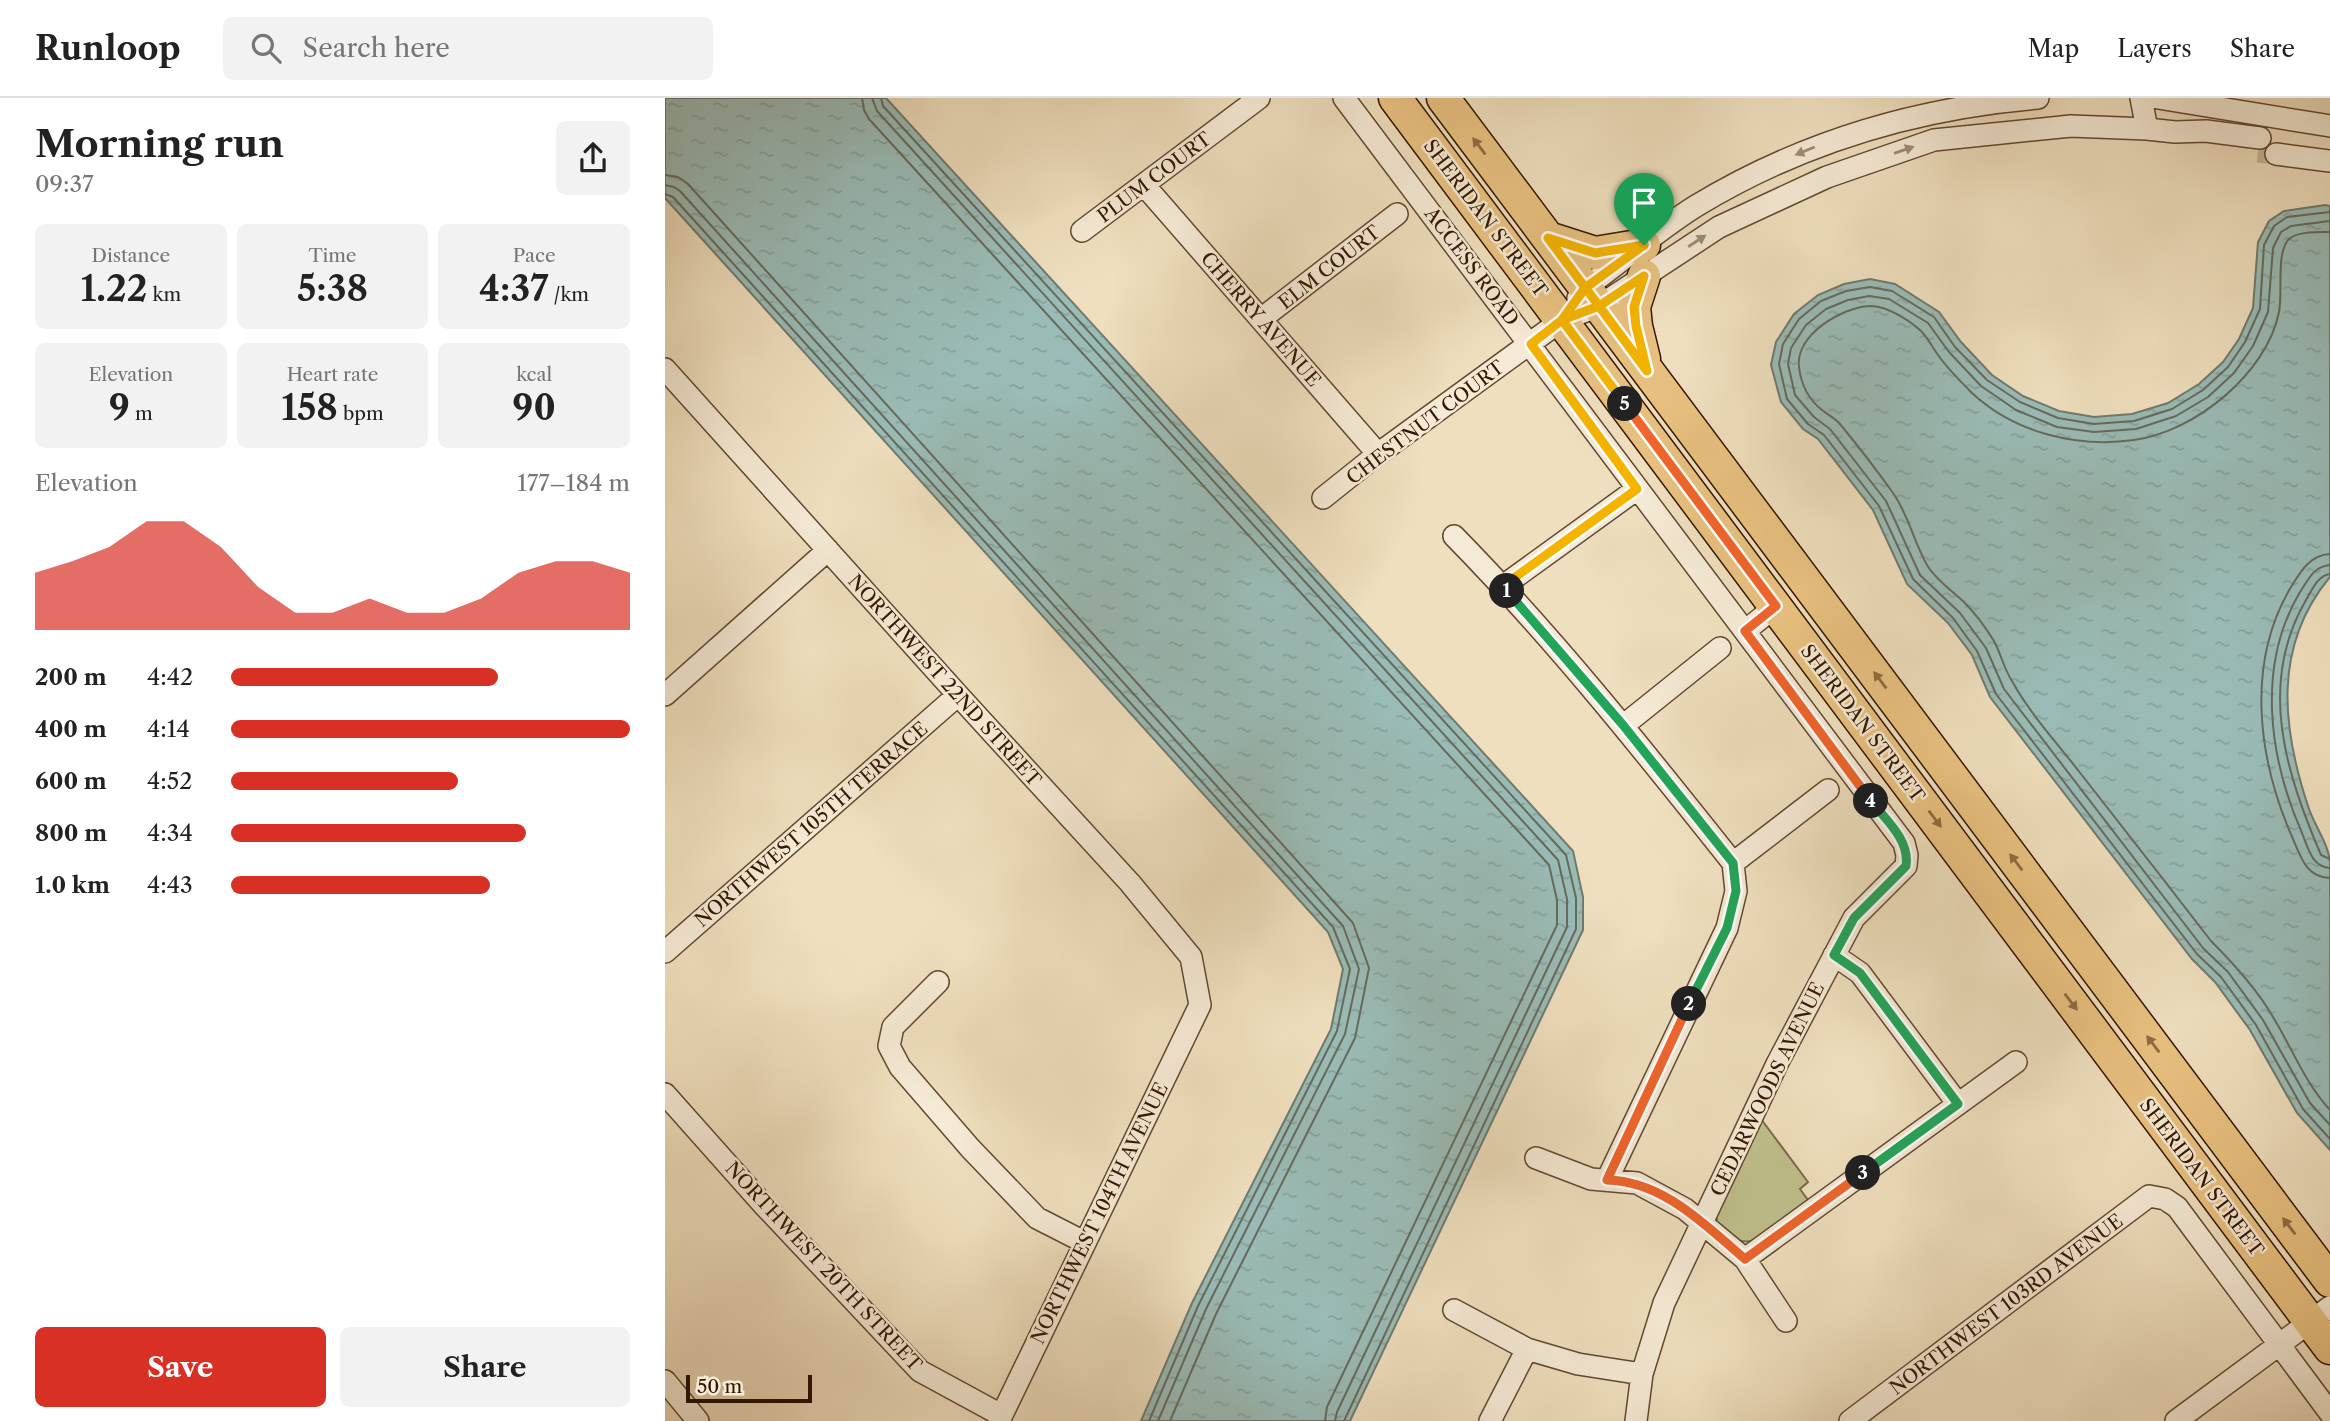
<!DOCTYPE html>
<html lang="en">
<head>
<meta charset="utf-8">
<style>
	:root { --surface:#fff; --page:#f2f2f2; --text:#222; --muted:#767676; --line:#e0e0e0; --accent:#d93025 }
	body { margin:0; font-family:"Libre Caslon Text",serif; background:var(--page); color:var(--text); height:100vh; display:flex; flex-direction:column; font-size:26px; white-space:nowrap }
	* { box-sizing:border-box; margin:0 }
	p { font-size:23px; color:var(--muted) }
	.icon { flex:none; width:38px; height:38px; fill:none; stroke:currentColor; stroke-width:2; stroke-linecap:round; stroke-linejoin:round }
	.map { position:relative; flex:1; overflow:hidden }
	.sheet { display:flex; flex-direction:column; background:var(--surface); width:665px }
	.sheet>* { flex:none }
	.scale { position:absolute; left:21px; bottom:18px; width:126px; box-sizing:border-box; padding-left:7px; border:4px solid #331700; border-top:0; font-size:19px; line-height:24px; white-space:nowrap; color:#331700; -webkit-text-stroke:5px #f5ead5; paint-order:stroke }
	.pin { position:absolute; display:grid; place-items:center; width:60px; height:60px; color:#fff; margin:-72px -30px; border-radius:50% 50% 50% 0; rotate:-45deg; box-shadow:0 0 7px #0007 }
	.pin .icon { rotate:45deg }
	.km { position:absolute; width:35px; height:35px; margin:-18px; border-radius:50%; background:#222; color:#fff; font-size:19px; line-height:35px; text-align:center }
	.round { display:grid; place-items:center; flex:none; width:74px; height:74px; border-radius:10px; background:var(--page) }
	.headline { display:flex; align-items:center; justify-content:space-between; height:119px; padding:0 35px }
	h1 { font-size:38px; font-weight:700; line-height:52px }
	.stats { display:grid; grid-template-columns:repeat(3,1fr); gap:10px; height:119px; padding:7px 35px }
	.stats div { display:grid; align-content:center; border-radius:10px; background:var(--page); text-align:center }
	.stats b { font-size:35px; font-weight:700 }
	.stats small { font-size:19px; font-weight:400 }
	.stats p { font-size:19px }
	.chart { height:196px; padding:14px 35px }
	.chart p { display:flex; justify-content:space-between }
	.chart svg { width:100%; height:126px; margin-top:7px; fill:var(--accent); opacity:.7 }
	.button { display:flex; gap:14px; margin-top:auto; padding:14px 35px }
	.button a { flex:1; height:80px; border-radius:10px; background:var(--accent); color:#fff; font-size:28px; font-weight:700; line-height:80px; text-align:center }
	.button a+a { background:var(--page); color:var(--text) }
	ul { padding:0 35px; list-style:none; font-size:23px }
	li { display:grid; grid-template-columns:112px 84px 1fr; align-items:center; height:52px }
	li i { height:18px; border-radius:9px; background:var(--accent) }
	header { display:flex; align-items:center; gap:42px; box-sizing:border-box; height:98px; padding:0 35px; background:var(--surface); border-bottom:2px solid var(--line) }
	header strong { font-size:33px }
	nav { display:flex; gap:38px; margin-inline-start:auto; font-size:24px }
	.search { width:490px; height:63px; background:var(--page); display:flex; align-items:center; gap:18px; box-sizing:border-box; padding:0 24px; border-radius:10px; color:var(--muted); font-size:26px }
	main { display:flex; flex:1; min-height:0 }
	.map>svg:first-child { display:block }
	.green { fill:#bfc08d; stroke:#796c46; stroke-width:2 }
	.water { fill:url(#water-ripples); stroke:#717a6e; stroke-width:2 }
	.lines { fill:none; stroke-linecap:round; stroke-linejoin:round }
	.shore { stroke:#666a5c; stroke-width:2 }
	.minor-tunnel { stroke:#c9b798; stroke-width:21; stroke-dasharray:21 10; stroke-linecap:butt }
	.minor-casing { stroke:#624930; stroke-width:24 }
	.primary-casing { stroke:#331700; stroke-width:35 }
	.minor { stroke:#f5ead5; stroke-width:21 }
	.primary { stroke:#e8c07f; stroke-width:32 }
	.oneway { fill:#8e6c40 }
	.oneway2 { fill:#9e8b75 }
	.split-1-casing { stroke:#fff; stroke-width:14 }
	.split-2-casing { stroke:#fff; stroke-width:14 }
	.split-3-casing { stroke:#fff; stroke-width:14 }
	.split-4-casing { stroke:#fff; stroke-width:14 }
	.split-5-casing { stroke:#fff; stroke-width:14 }
	.split-6-casing { stroke:#fff; stroke-width:14 }
	.split-1 { stroke:#f5b400; stroke-width:9 }
	.split-2 { stroke:#22a559; stroke-width:9 }
	.split-3 { stroke:#f0652b; stroke-width:9 }
	.split-4 { stroke:#22a559; stroke-width:9 }
	.split-5 { stroke:#f0652b; stroke-width:9 }
	.split-6 { stroke:#f5b400; stroke-width:9 }
	.labels { text-anchor:middle; stroke-width:5; stroke-linejoin:round; paint-order:stroke }
	.street-label { font-size:19px; fill:#331700; stroke:#f5ead5 }
</style>
</head>
<body>
<header>
<strong>Runloop</strong>
<div class="search"><svg class="icon" aria-label="search" viewBox="0 0 24 24"><circle cx="10" cy="10" r="6"/><path d="M15 15l6 6"/></svg>Search here</div>
<nav><a>Map</a><a>Layers</a><a>Share</a></nav>
</header>
<main>
<section class="sheet">
<div class="headline"><div><h1>Morning run</h1><p>09:37</p></div><a class="round"><svg class="icon" aria-label="share" viewBox="0 0 24 24"><path d="M12 15V3M7 8l5-5 5 5M5 13v7h14v-7"/></svg></a></div>
<div class="stats">
<div><p>Distance</p><b>1.22<small> km</small></b></div>
<div><p>Time</p><b>5:38</b></div>
<div><p>Pace</p><b>4:37<small> /km</small></b></div>
</div>
<div class="stats">
<div><p>Elevation</p><b>9<small> m</small></b></div>
<div><p>Heart rate</p><b>158<small> bpm</small></b></div>
<div><p>kcal</p><b>90</b></div>
</div>
<div class="chart"><p><span>Elevation</span>177–184 m</p>
<svg viewBox="0 0 160 44" preserveAspectRatio="none"><path d="M0 44V24L10 20L20 15L30 6L40 6L50 15L60 29L70 38L80 38L90 33L100 38L110 38L120 33L130 24L140 20L150 20L160 24V44z"/></svg>
</div>
<ul>
<li><b>200 m</b>4:42<i style="width:67%"></i></li>
<li><b>400 m</b>4:14<i style="width:100%"></i></li>
<li><b>600 m</b>4:52<i style="width:57%"></i></li>
<li><b>800 m</b>4:34<i style="width:74%"></i></li>
<li><b>1.0 km</b>4:43<i style="width:65%"></i></li>
</ul>
<div class="button"><a>Save</a><a>Share</a></div>
</section>
<div class="map">
<svg width="1665" height="1323" viewBox="0 0 1665 1323">
	<defs>
		<pattern id="water-ripples" width="26" height="14" patternUnits="userSpaceOnUse" patternTransform="scale(1.75)"><rect width="26" height="14" fill="#9abcb7"/><path d="M2 4q2-2 4 0t4 0M15 11q2-2 4 0t4 0" fill="none" stroke="#85a19c"/></pattern>
	</defs>
	<rect width="100%" height="100%" fill="#efdfbe"/>
	<filter id="stains"><feTurbulence type="fractalNoise" baseFrequency=".00286" numOctaves="4"/><feColorMatrix values="0 0 0 0 .2 0 0 0 0 .09 0 0 0 0 .02 0 0 0 .5 -.17"/></filter>
	<radialGradient id="worn" r=".72"><stop offset=".6" stop-color="#630" stop-opacity="0"/><stop offset="1" stop-color="#630" stop-opacity=".3"/></radialGradient>
	<path class="green" d="M1096,1021L1143,1084L1135,1091L1143,1102L1090,1142C1073,1148 1064,1136 1052,1124L1051,1115Z"/>
	<path class="water" d="M0,0H221L908,753L918,799V832L685,1323H476L527,1205L666,931L678,871L663,834L0,100Z
		M1660,107L1665,108V479C1607,549 1617,631 1644,711C1650,728 1664,747 1665,765C1665,797 1665,829 1665,861C1665,925 1665,988 1665,1052L1632,1015L1585,932L1550,884L1527,861L1325,599L1307,557L1283,525L1242,486L1208,412L1153,341L1138,331L1116,304L1106,267L1111,244L1129,216L1153,197L1179,186L1205,181L1230,186L1274,214L1296,244L1327,277L1358,298L1394,313L1429,319L1467,316L1503,305L1534,286L1558,264L1574,241L1588,210L1593,144L1604,123L1619,113Z"/>
	<g class="lines">
		<path class="shore" d="M197,0L199,12L204,21L884,767L892,802V827L662,1309L660,1323
			M207,0L212,13L893,762L902,801V829L672,1314L670,1323
			M216,0L218,8L901,757L911,800V831L679,1323
			M0,77L13,79L23,86L688,825L704,870L690,940L551,1216L505,1323
			M0,87L9,89L15,93L678,828L694,871L680,936L541,1211L493,1323
			M0,96L8,99L668,829L685,871L672,933L533,1208L484,1323
			M1665,114L1622,119L1609,128L1599,147L1595,211L1580,244L1563,269L1538,292L1507,311L1469,323L1429,326L1393,320L1355,304L1322,282L1290,249L1269,219L1227,193L1205,189L1181,193L1156,203L1134,221L1118,246L1114,266L1122,301L1143,326L1159,337L1214,408L1248,481L1288,520L1312,553L1331,596L1532,856L1556,879L1591,927L1638,1011L1665,1041
			M1665,123L1626,128L1616,134L1608,150L1603,214L1588,248L1569,275L1543,299L1511,318L1471,331L1429,334L1392,329L1351,312L1316,288L1284,254L1263,225L1224,201L1204,198L1183,202L1161,211L1141,227L1126,250L1123,266L1130,297L1149,319L1165,331L1221,403L1255,477L1295,515L1321,550L1339,591L1538,850L1563,874L1598,922L1645,1005L1665,1027
			M1665,134C1654,134 1631,133 1623,142C1611,157 1618,194 1614,214C1602,275 1530,334 1469,342C1412,350 1350,335 1307,295C1295,283 1282,270 1273,257C1267,249 1263,240 1256,233C1244,222 1222,208 1205,208C1177,209 1130,237 1134,269C1136,286 1144,302 1157,312C1163,317 1170,320 1175,326C1193,348 1211,371 1228,395C1243,416 1249,444 1262,467C1270,481 1286,492 1298,503C1309,514 1321,530 1329,543C1336,556 1339,571 1347,583C1365,616 1393,646 1416,676C1460,732 1503,787 1546,843C1569,866 1592,891 1608,919C1627,950 1640,985 1665,1012
			M1665,456C1645,457 1636,473 1626,489C1580,566 1593,662 1628,741C1636,759 1641,779 1665,780
			M1665,467C1649,468 1643,482 1635,494C1591,568 1604,660 1637,735C1643,750 1647,769 1665,770
			M1665,476C1653,477 1647,492 1641,502C1592,586 1621,675 1656,757L1665,761"/>
		<path class="minor-tunnel" d="M1593,54L1611,56"/>
		<g class="minor-casing">
			<path id="minor" d="M679,0L1239,745L1242,757L1241,768L1189,820L1112,966L999,1205L977,1276L971,1323
				M1476,0L1482,31
				M1493,0L1665,28
				M1611,56L1665,63
				M479,87L713,356
				M417,133L594,0
				M913,200L920,190C956,164 994,131 1031,108C1135,45 1252,10 1373,0
				M596,221L732,116
				M0,271L293,597L465,785L526,859L535,907L334,1323
				M658,400L713,356L897,222L934,208L1054,129L1162,79L1269,42L1406,28L1482,31L1510,34L1541,33L1595,40
				M789,438C889,540 979,653 1068,765L1071,793L1062,830L942,1082
				M838,488L972,391
				M1080,533L1111,508
				M0,597L163,452
				M959,627L1055,550
				M1068,765L1163,692
				M0,854L293,597
				M1169,857L1195,875L1293,1006
				M273,884L228,929L224,948L235,969L305,1050L372,1120L419,1144
				M0,996L97,1105L255,1273L336,1317
				M871,1060L926,1081L972,1085L1020,1111L1080,1161L1121,1223
				M1080,1161L1351,964
				M789,1212L862,1251L913,1266L977,1276
				M0,1283L33,1323
				M825,1323L862,1251
				M1185,1323L1484,1098L1500,1101L1512,1109L1665,1315
				M1511,1323L1665,1209"/>
		</g>
		<g class="primary-casing">
			<path id="primary" d="M730,0L1665,1250
				M778,0L1665,1183
				M883,140L930,155L979,147
				M979,261L971,228L969,209L979,178"/>
		</g>
		<use href="#minor" class="minor"/>
		<use href="#primary" class="primary"/>
	</g>
	<defs><path id="oneway-solid" d="M-6-.8H1V-3.2L6.5 0L1 3.2V.8H-6Z" transform="scale(1.75)"/></defs>
	<g class="oneway">
		<use href="#oneway-solid" transform="translate(814 48) rotate(-127)"/>
		<use href="#oneway-solid" transform="translate(1215 582) rotate(-127)"/>
		<use href="#oneway-solid" transform="translate(1270 721) rotate(53)"/>
		<use href="#oneway-solid" transform="translate(1351 764) rotate(-127)"/>
		<use href="#oneway-solid" transform="translate(1406 904) rotate(53)"/>
		<use href="#oneway-solid" transform="translate(1488 946) rotate(-127)"/>
		<use href="#oneway-solid" transform="translate(1624 1128) rotate(-127)"/>
	</g>
	<g class="oneway2">
		<use href="#oneway-solid" transform="translate(1239 52) rotate(-19)"/>
		<use href="#oneway-solid" transform="translate(1140 53) rotate(158)"/>
		<use href="#oneway-solid" transform="translate(1032 143) rotate(-33)"/>
	</g>
	<g class="lines">
		<g class="split-1-casing">
			<path id="split-1" d="M842,493L838,488L972,391L866,246L897,222L920,190L979,147"/>
		</g>
		<g class="split-2-casing">
			<path id="split-2" d="M842,493L958,627L1068,765L1071,793L1062,830L1024,906"/>
		</g>
		<g class="split-3-casing">
			<path id="split-3" d="M1024,906L942,1082C998,1083 1040,1127 1080,1161L1198,1075"/>
		</g>
		<g class="split-4-casing">
			<path id="split-4" d="M1198,1075L1293,1006L1195,875L1169,857L1189,820L1241,768C1245,742 1221,722 1206,703"/>
		</g>
		<g class="split-5-casing">
			<path id="split-5" d="M960,306L1111,508L1080,533L1206,703"/>
		</g>
		<g class="split-6-casing">
			<path id="split-6" d="M960,306L897,222L934,208L982,273L971,228L969,209L979,178L934,208L883,140L930,155L979,147"/>
		</g>
		<use href="#split-1" class="split-1"/>
		<use href="#split-2" class="split-2"/>
		<use href="#split-3" class="split-3"/>
		<use href="#split-4" class="split-4"/>
		<use href="#split-5" class="split-5"/>
		<use href="#split-6" class="split-6"/>
	</g>
	<g class="labels">
		<g class="street-label">
			<text transform="translate(489 79) rotate(-37)" y="7">PLUM COURT</text>
			<text transform="translate(821 120) rotate(53)" y="7">SHERIDAN STREET</text>
			<text transform="translate(807 168) rotate(53)" y="7">ACCESS ROAD</text>
			<text transform="translate(664 169) rotate(-38)" y="7">ELM COURT</text>
			<text transform="translate(596 221) rotate(49)" y="7">CHERRY AVENUE</text>
			<text transform="translate(760 324) rotate(-37)" y="7">CHESTNUT COURT</text>
			<text transform="translate(280 582) rotate(48)" y="7">NORTHWEST 22ND STREET</text>
			<text transform="translate(1198 625) rotate(53)" y="7">SHERIDAN STREET</text>
			<text transform="translate(146 726) rotate(-41)" y="7">NORTHWEST 105TH TERRACE</text>
			<text transform="translate(1102 991) rotate(-64)" y="7">CEDARWOODS AVENUE</text>
			<text transform="translate(1537 1079) rotate(53)" y="7">SHERIDAN STREET</text>
			<text transform="translate(434 1115) rotate(-64)" y="7">NORTHWEST 104TH AVENUE</text>
			<text transform="translate(159 1168) rotate(47)" y="7">NORTHWEST 20TH STREET</text>
			<text transform="translate(1341 1206) rotate(-37)" y="7">NORTHWEST 103RD AVENUE</text>
		</g>
	</g>
	<rect width="100%" height="100%" filter="url(#stains)"/>
	<rect width="100%" height="100%" fill="url(#worn)"/>
</svg>
<div class="scale">50 m</div>
<div class="pin" style="left:979px;top:147px;background:#1e9e55"><svg class="icon" aria-label="arrive" viewBox="0 0 24 24"><path d="M6 21V4h12l-3 4 3 4H6"/></svg></div>
<b class="km" style="left:842px;top:493px">1</b>
<b class="km" style="left:1024px;top:906px">2</b>
<b class="km" style="left:1198px;top:1075px">3</b>
<b class="km" style="left:1206px;top:703px">4</b>
<b class="km" style="left:960px;top:306px">5</b>
</div>
</main>
</body>
</html>
